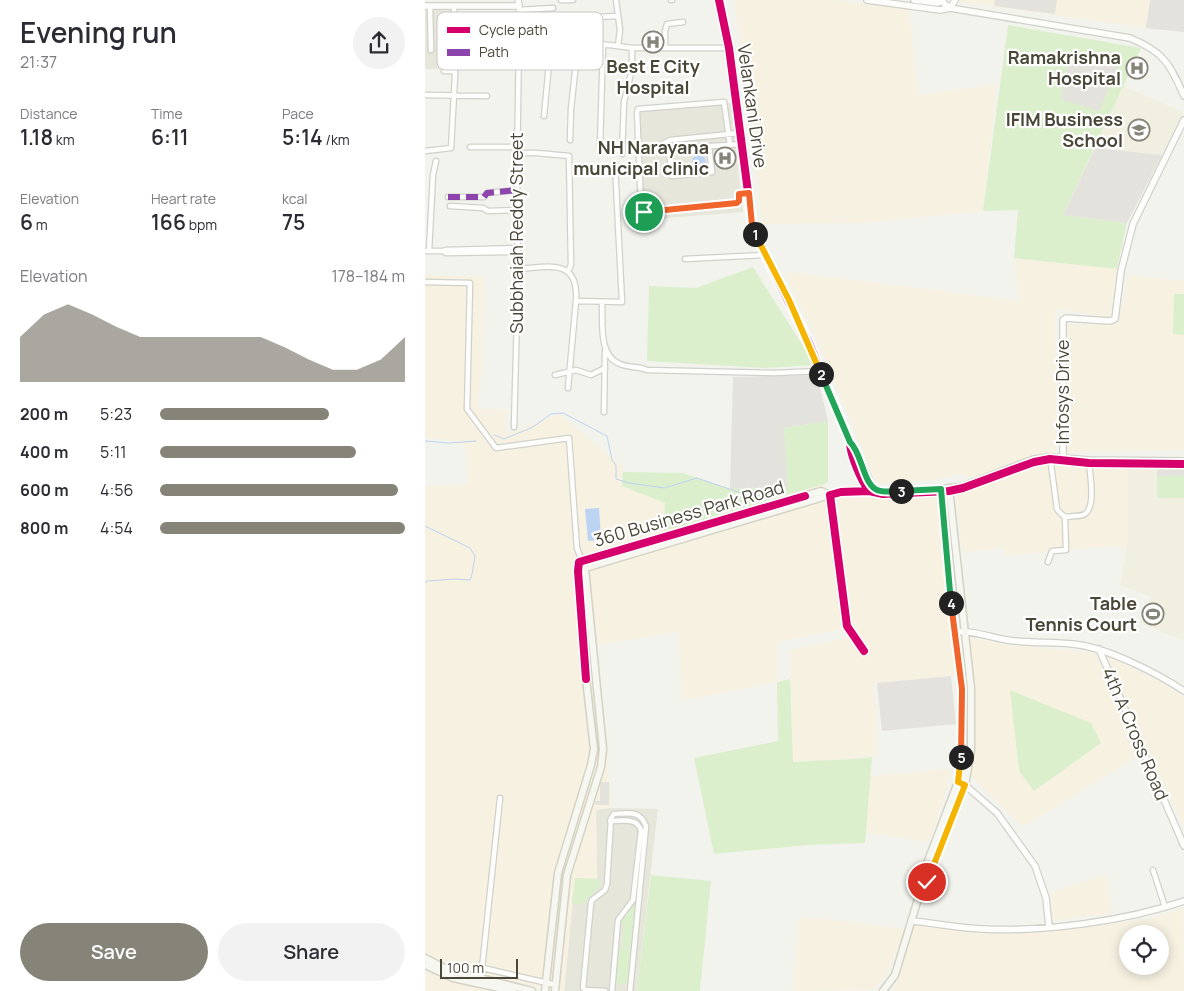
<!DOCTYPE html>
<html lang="en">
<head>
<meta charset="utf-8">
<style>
	:root { --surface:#fff; --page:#f2f2f3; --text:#2b2b33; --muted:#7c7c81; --accent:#868378 }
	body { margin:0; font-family:Manrope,sans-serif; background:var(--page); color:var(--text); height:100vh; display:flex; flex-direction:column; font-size:19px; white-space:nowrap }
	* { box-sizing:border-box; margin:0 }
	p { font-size:16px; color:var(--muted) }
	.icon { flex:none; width:28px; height:28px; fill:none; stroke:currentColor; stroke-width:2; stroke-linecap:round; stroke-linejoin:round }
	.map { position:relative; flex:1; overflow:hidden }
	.panel { display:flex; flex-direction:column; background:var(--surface); width:425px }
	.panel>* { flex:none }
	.controls { position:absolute; left:694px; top:925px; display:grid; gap:10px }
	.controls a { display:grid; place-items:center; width:50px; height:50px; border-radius:50%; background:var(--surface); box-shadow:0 2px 12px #0003; font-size:25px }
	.scale { position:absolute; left:15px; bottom:12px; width:78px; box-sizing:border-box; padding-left:5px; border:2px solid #4b4738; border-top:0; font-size:14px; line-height:18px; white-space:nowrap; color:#4b4738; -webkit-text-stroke:4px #fff; paint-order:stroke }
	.pin { position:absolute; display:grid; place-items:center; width:42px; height:42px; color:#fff; margin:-21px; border:2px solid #fff; border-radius:50%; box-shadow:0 1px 5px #0007 }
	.km { position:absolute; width:25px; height:25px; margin:-12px; border-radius:50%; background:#222; color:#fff; font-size:14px; line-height:25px; text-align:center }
	.round { display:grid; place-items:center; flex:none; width:52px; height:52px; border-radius:26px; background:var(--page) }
	.headline { display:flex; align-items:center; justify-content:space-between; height:85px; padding:0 20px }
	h1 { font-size:28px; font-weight:600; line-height:38px }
	.metrics { display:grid; grid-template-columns:repeat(3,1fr); gap:8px; height:85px; padding:5px 20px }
	.metrics div { display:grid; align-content:center }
	.metrics b { font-size:21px; font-weight:600 }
	.metrics small { font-size:14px; font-weight:400 }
	.metrics p { font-size:14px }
	.chart { height:140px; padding:10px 20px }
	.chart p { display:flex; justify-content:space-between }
	.chart svg { width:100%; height:90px; margin-top:5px; fill:var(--accent); opacity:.7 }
	.primary-button { display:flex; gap:10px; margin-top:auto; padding:10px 20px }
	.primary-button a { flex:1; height:58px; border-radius:30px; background:var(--accent); color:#fff; font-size:20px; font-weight:600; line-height:58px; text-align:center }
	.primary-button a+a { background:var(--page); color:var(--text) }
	ul { padding:0 20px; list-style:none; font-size:16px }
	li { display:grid; grid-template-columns:80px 60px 1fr; align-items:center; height:38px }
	li i { height:12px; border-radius:6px; background:var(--accent) }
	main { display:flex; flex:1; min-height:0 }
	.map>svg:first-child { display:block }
	.residential { fill:#e7e6db }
	.commercial { fill:#f6f1e1; fill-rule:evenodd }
	.industrial { fill:#e4e2dc }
	.education { fill:#f1f0e0 }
	.green { fill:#dbefcd }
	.parking { fill:#e3e2dc }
	.water { fill:#bdd3f2 }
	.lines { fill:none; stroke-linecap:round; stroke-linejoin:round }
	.stream { stroke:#bdd3f2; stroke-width:1 }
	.minor-casing { stroke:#d1d1cb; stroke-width:7 }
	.tertiary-casing { stroke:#d1d1cb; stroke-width:8 }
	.secondary-casing { stroke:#d3d2c4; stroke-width:9 }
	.minor { stroke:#fdfdfc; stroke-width:4.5 }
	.tertiary { stroke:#fdfdfc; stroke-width:5.5 }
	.secondary { stroke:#f7f7f1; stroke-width:6 }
	.quiet { stroke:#8e44ad; stroke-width:6; stroke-dasharray:12 6; stroke-linecap:butt }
	.cycleway-casing { stroke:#fff; stroke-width:11 }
	.cycleway { stroke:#d6006c; stroke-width:8 }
	.split-1-casing { stroke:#fff; stroke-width:10 }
	.split-2-casing { stroke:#fff; stroke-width:10 }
	.split-3-casing { stroke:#fff; stroke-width:10 }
	.split-4-casing { stroke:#fff; stroke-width:10 }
	.split-5-casing { stroke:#fff; stroke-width:10 }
	.split-6-casing { stroke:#fff; stroke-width:10 }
	.split-1 { stroke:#f0652b; stroke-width:6 }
	.split-2 { stroke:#f5b400; stroke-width:6 }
	.split-3 { stroke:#22a559; stroke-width:6 }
	.split-4 { stroke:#22a559; stroke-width:6 }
	.split-5 { stroke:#f0652b; stroke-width:6 }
	.split-6 { stroke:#f5b400; stroke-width:6 }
	.labels { text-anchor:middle; stroke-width:4.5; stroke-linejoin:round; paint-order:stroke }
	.poi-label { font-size:18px; font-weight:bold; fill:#4b4738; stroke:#fff; text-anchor:end }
	.street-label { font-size:18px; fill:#4b4738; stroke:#fff }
	.key { fill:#fff; stroke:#c9c8c3; stroke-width:1 }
	.key-label { font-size:14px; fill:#4b4738 }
</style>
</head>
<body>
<main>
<section class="panel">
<div class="headline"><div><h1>Evening run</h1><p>21:37</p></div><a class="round"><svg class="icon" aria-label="share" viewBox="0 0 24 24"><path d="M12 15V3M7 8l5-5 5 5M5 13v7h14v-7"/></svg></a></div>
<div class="metrics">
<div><p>Distance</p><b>1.18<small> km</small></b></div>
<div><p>Time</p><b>6:11</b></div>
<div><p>Pace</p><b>5:14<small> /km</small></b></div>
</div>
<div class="metrics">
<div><p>Elevation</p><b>6<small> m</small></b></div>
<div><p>Heart rate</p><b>166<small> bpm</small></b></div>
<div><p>kcal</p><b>75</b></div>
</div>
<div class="chart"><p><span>Elevation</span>178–184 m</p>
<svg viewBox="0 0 160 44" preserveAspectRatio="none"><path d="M0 44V22L10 11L20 6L30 11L40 17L50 22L60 22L70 22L80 22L90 22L100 22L110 27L120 33L130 38L140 38L150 33L160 22V44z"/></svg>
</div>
<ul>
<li><b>200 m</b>5:23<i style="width:69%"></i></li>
<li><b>400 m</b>5:11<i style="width:80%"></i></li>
<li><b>600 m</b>4:56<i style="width:97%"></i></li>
<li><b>800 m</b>4:54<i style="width:100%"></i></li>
</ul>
<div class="primary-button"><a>Save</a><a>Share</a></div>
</section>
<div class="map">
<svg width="759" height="991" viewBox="0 0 759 991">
	<rect width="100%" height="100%" fill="#f3f3ee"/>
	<path class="residential" d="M0,8L28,10L29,69H0Z
		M306,103L318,212L217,220L212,109Z
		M186,808L233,809L212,991H139L150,878H172L171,809Z"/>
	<path class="commercial" d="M309,0H411L484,9L493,95L572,84L558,211L439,223L337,224L326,120Z
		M534,0H725L721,28L534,2Z
		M589,258L692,269L685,318L630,308L631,453L609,455L549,478L536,474L510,480L454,484L450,480L393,343L359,271L594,301Z
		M0,275L59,277L57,370L52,408L82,410L80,434L134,414L198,466L197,486L240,503L239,531L399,484L419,629L353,642L352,682L257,701L253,632L172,645L182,741L186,808L171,810L172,879L150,878L139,991H129L21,965L0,952V486L43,484L41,446L19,439L0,438Z
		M704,275L759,281V450L642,453V324H693Z
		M624,463L702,467V547H672L580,556L579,548L537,552L531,493L571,480L609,465Z
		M512,494L520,593L532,675L449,683L453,755L427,759L368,762L365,650L434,635L427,624L412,498H462Z
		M545,637L582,645L670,653L715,755L598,827L546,776L549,753L550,694Z
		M678,653L743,686L759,698V827Z
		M526,769V774L505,842L441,833L445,776Z
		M681,874L687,913L628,921L624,893Z
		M758,908L759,991H467L474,979L489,925L567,934L590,933L721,920ZM702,934H735V966H702Z
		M374,917L428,922L480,929L462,974L448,990L368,991Z
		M0,971L2,974H9L20,980L72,991H0Z"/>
	<path class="industrial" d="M392,375L403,421L359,428L364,487L305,489L308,377Z"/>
	<path class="education" d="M698,86L758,112L737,155L670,148Z
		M728,466L759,467V641L715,623L726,597L695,585L702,547V467Z"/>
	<path class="green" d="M583,25L716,48L638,215L702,223L692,269L589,258L593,210L558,211Z
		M328,267L390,365L340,368L222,361L224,286L271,288Z
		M749,294H759V335L748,334Z
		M403,421V482L399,484L239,531L240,503L197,486L198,472L258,473L305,489L363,487L359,428Z
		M732,476H759V498H732Z
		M365,679L368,762L427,759L447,757L440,843L383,845L289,854L269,758L353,741L352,682Z
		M585,690L666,723L676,743L609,791L594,771Z
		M226,875L286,881L275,991H212Z
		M150,878L172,879L177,885L157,904H147Z
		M212,901L207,947L197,946L199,924L194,923Z
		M192,947L207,948L204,984L189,983Z"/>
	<path class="parking" d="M570,0H632L630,14L569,6Z
		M725,0H759V32L721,28Z
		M645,52L696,61L674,111L636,99Z
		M670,148L737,155L702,223L638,215Z
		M732,467L759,468V476H732Z
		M526,676L531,724L457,731L452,683Z
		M175,782H184V805H170V801H175Z"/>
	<path class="water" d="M267 162a7 7 0 1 1 14 0a7 7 0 1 1-14 0Z
		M174,508L176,540L163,541L160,509Z"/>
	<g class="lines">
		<path class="stream" d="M69,435L79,439L108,427L126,414L138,413L182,436L187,460L191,465V479L204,483L239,488L272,478L322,495L335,496
			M0,441L24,443L51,441
			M0,526L45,548L50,556L47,574L45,580L30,579L2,581L0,583"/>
		<g class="minor-casing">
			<path id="minor" d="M136,0H148
				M191,0L195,30L193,46
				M246,0H247
				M5,6L6,50
				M94,6V39L126,43L185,45L207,48H304
				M94,10L128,8
				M146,18L193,16
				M240,48V31L242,24L258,22
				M19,71H30
				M0,95L62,96
				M119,116L126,43
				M145,140L146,109L153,44
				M305,145L299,102L213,109L212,112L216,208L221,213L312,203L314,201V194L323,193
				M234,146L245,140L315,133
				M45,147H93
				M175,147L178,44
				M214,147L233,146L244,149L316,144
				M244,149L247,176L287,172L284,146
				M0,151L26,148L30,76L29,6
				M92,153H112L144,156L146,265L143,271
				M197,154L199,102L207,69V48
				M23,197H59L62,193L92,190
				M25,206L58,208L63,211L92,210
				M0,251H18L21,253L92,252
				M4,251L8,175L11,161
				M18,251L21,250L92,248
				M260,259L340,255
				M93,269C124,267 154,258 151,301L197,302L190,164
				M0,282L45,283L42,409L71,448L144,438L152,548L157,562
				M177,303C178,322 173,356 195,364C204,368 213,366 222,370L349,373L395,371
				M130,375L151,370L166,375L180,368
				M143,388L151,301
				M179,412L180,351
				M89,427L93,278L92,173L94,39
				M625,457L632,509C637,516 640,518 649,516C653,516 657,516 660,514C671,506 665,475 664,463
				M405,495L422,626L439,651
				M623,562L627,551L641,550L640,517
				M185,821C197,821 213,817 216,831L208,900L193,920L187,991
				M728,870L740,907
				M58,968L131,985
				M56,978L75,798
				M180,991L161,990L158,988L166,903L167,900L180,890L182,884L186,818L189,814C204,813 215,810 221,826L205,991"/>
		</g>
		<g class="tertiary-casing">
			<path id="tertiary" d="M294,0L304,48L328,230L384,343L425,442C425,455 436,480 444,491
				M442,0L515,10L525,8L530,0
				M489,0L513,3L518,0
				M516,1L525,8L705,38C739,52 745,64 759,96
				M0,6H94L93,0
				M425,442L430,447L446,484L449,488L458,491L524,488L538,486L609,459L625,457L664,460L759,461
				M638,459V320L641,318L685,321L690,319L696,271L708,224L759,120
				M405,495L416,492L445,491
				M529,632C547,630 564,637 582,640C606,644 631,641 655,645C686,650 732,673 759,691
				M674,649L759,846
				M537,783L540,785L572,813L610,866L621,898L624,927
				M486,921C510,923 534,928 558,929C621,932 700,921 759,901"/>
		</g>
		<g class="secondary-casing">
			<path id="secondary" d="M496,889V879L533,782L537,749V689L525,594L516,489
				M0,958L23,970L107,991
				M0,965L28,978L88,991
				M120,991L133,873L166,765L169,749L167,732L161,679L153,571L154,562L396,491L405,495
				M130,991L142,875L176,767L178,749L160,568L405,495
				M458,991L470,975L496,889L502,882L540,785L546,750V688L524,488"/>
		</g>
		<use href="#minor" class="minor"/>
		<use href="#tertiary" class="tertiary"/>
		<use href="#secondary" class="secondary"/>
		<path class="quiet" d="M23,197H59L62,193L92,190"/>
		<g class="cycleway-casing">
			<path id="cycleway" d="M294,0L304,48L328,230L384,343L425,442C425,455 436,480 444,491
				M439,651L422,626L405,495L416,492L444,491L458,494L524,491L538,488L609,462L625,459L664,463L759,464
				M161,679L153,571L154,562L380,496"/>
		</g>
		<use href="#cycleway" class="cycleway"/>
	</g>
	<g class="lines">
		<g class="split-1-casing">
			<path id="split-1" d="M219,212L312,203L314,201V194L324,193L327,225L330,234"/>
		</g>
		<g class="split-2-casing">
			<path id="split-2" d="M330,234L364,300L396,374"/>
		</g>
		<g class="split-3-casing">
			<path id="split-3" d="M396,374L425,442C437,453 438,484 452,490C459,493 468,491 476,491"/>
		</g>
		<g class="split-4-casing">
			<path id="split-4" d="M476,491L516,489L526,603"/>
		</g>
		<g class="split-5-casing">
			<path id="split-5" d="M526,603L537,689L536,757"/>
		</g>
		<g class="split-6-casing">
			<path id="split-6" d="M502,882L540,785L533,782L536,757"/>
		</g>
		<use href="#split-1" class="split-1"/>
		<use href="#split-2" class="split-2"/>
		<use href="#split-3" class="split-3"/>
		<use href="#split-4" class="split-4"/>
		<use href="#split-5" class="split-5"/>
		<use href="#split-6" class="split-6"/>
	</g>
	<defs>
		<g id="hospital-ring" transform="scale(1.125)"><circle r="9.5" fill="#fff" stroke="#868378" stroke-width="1.5"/><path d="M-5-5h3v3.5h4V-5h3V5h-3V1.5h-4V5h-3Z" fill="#868378"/></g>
		<g id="university-ring" transform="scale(1.125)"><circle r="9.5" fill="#fff" stroke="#868378" stroke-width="1.5"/><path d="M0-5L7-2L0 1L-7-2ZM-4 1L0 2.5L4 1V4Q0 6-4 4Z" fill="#868378"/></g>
		<g id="stadium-ring" transform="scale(1.125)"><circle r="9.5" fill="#fff" stroke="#868378" stroke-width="1.5"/><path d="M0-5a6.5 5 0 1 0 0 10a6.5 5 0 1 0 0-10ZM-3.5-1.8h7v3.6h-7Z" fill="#868378"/></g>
	</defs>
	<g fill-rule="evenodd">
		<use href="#hospital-ring" x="228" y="42"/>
		<use href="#hospital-ring" x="712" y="68"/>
		<use href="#university-ring" x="714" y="130"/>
		<use href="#hospital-ring" x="300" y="158"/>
		<use href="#stadium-ring" x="728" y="614"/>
	</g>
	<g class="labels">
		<g class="poi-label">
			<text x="696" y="64">Ramakrishna<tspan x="696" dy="21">Hospital</tspan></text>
			<text x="228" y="73" text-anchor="middle">Best E City<tspan x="228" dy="21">Hospital</tspan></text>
			<text x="698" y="126">IFIM Business<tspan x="698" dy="21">School</tspan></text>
			<text x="284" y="154">NH Narayana<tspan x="284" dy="21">municipal clinic</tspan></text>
			<text x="712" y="610">Table<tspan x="712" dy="21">Tennis Court</tspan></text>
		</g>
		<g class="street-label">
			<text transform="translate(327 106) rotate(82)" y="6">Velankani Drive</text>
			<text transform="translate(92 233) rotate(-90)" y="6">Subbhaiah Reddy Street</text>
			<text transform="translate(638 392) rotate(-90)" y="6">Infosys Drive</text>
			<text transform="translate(264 514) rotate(-16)" y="6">360 Business Park Road</text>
			<text transform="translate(710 734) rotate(67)" y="6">4th A Cross Road</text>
		</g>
	</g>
	<rect x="12" y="12" width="166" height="58" rx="8" class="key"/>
	<rect x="22" y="27" width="23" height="6" fill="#d6006c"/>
	<rect x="22" y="49" width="23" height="7" fill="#8e44ad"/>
	<g class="key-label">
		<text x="54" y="35">Cycle path</text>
		<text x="54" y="57">Path</text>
	</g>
</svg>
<div class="controls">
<a><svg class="icon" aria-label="locate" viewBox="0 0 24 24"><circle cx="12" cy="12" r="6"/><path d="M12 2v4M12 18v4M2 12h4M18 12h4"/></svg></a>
</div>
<div class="scale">100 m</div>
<div class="pin" style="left:219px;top:212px;background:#1e9e55"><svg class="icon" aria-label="arrive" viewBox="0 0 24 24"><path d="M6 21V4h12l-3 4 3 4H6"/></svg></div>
<div class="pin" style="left:502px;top:882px;background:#d93025"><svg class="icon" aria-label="check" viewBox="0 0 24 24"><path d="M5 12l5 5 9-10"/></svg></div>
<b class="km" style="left:330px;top:234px">1</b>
<b class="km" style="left:396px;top:374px">2</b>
<b class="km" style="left:476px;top:491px">3</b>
<b class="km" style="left:526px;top:603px">4</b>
<b class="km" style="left:536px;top:757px">5</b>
</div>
</main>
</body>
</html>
